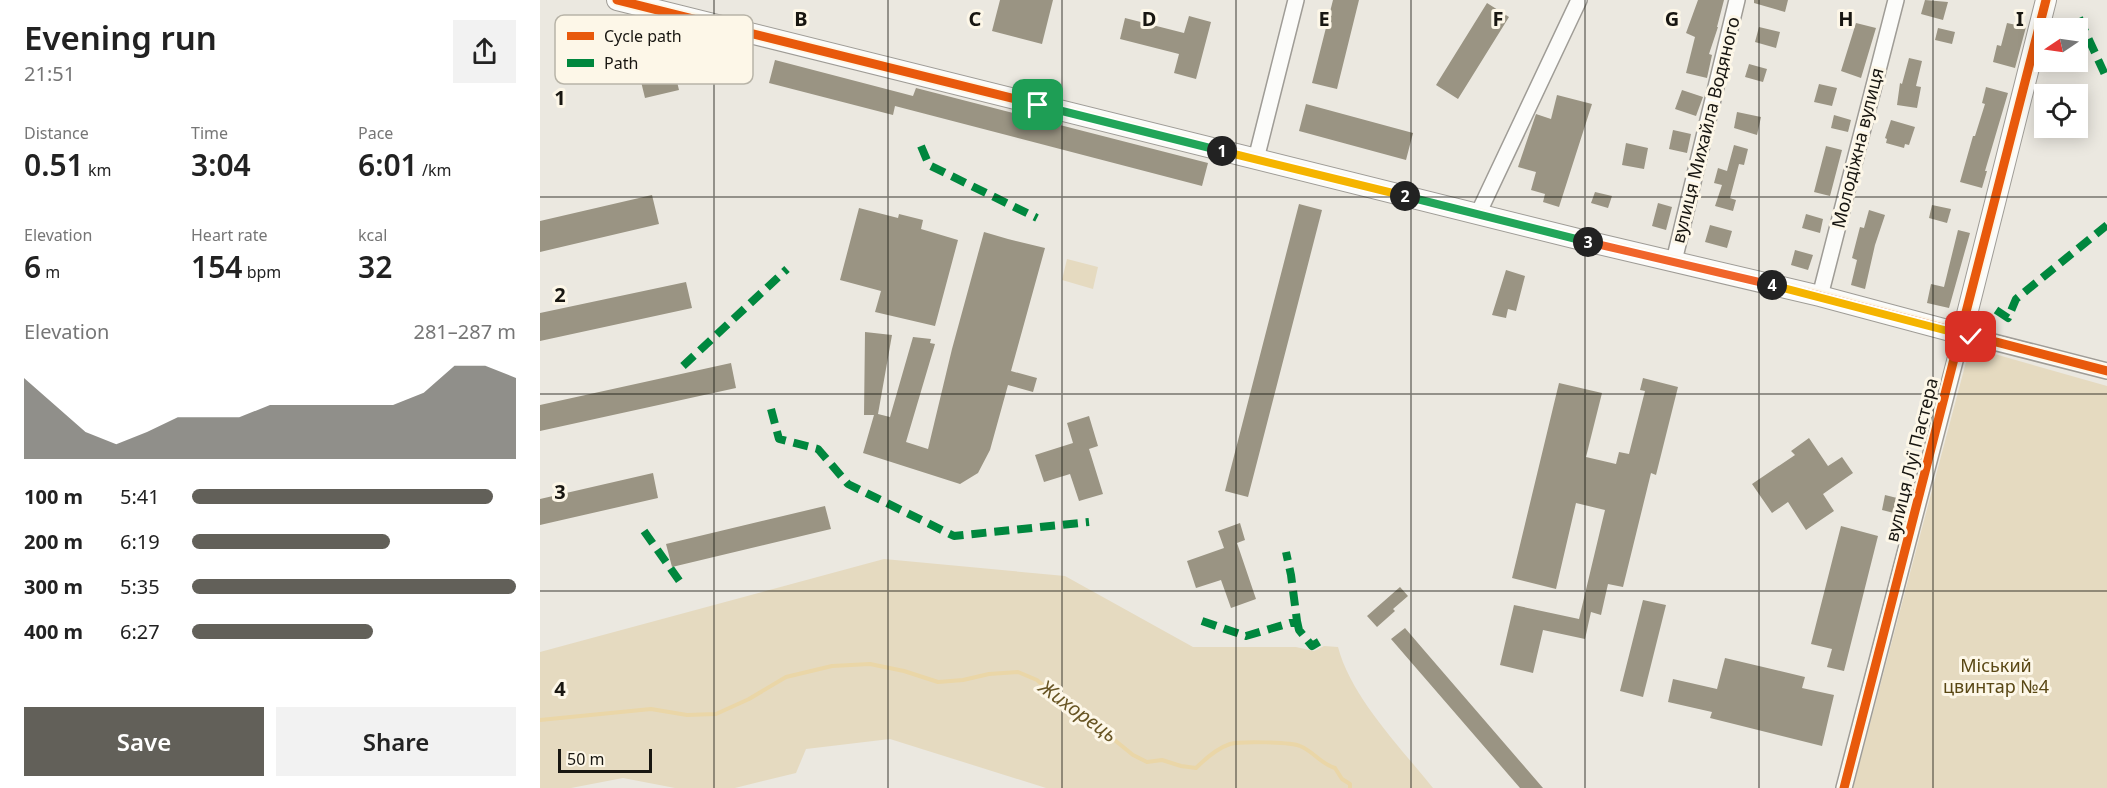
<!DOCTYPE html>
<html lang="en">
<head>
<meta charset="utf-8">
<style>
	:root { --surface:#fff; --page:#f2f2f2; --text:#222; --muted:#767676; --accent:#626059 }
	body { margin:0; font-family:"Noto Sans",sans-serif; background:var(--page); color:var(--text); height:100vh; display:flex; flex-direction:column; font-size:22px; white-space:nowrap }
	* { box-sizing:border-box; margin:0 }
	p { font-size:20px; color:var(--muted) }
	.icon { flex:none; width:33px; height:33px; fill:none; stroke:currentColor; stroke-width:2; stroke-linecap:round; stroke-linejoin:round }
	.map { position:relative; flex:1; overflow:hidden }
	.panel { display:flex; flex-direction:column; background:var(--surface); width:540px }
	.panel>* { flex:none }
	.needle { width:39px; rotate:257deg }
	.controls { position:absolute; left:1494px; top:18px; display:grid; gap:12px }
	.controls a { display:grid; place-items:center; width:54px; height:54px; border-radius:0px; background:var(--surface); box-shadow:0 3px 15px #0003; font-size:30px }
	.scale { position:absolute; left:18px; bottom:15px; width:94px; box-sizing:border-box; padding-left:6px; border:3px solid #181611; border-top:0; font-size:16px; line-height:21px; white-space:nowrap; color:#181611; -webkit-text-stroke:4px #fdf7e8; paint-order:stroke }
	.pin { position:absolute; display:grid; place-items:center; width:51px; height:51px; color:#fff; margin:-26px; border-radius:12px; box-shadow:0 3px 9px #0006 }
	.km { position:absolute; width:30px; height:30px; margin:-15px; border-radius:50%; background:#222; color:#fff; font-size:16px; line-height:30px; text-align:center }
	.round { display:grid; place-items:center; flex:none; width:63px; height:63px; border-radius:0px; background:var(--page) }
	.summary { display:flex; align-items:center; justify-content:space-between; height:102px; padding:0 24px }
	h1 { font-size:33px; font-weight:600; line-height:45px }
	.figures { display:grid; grid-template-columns:repeat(3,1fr); gap:9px; height:102px; padding:6px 24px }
	.figures div { display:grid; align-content:center }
	.figures b { font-size:30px; font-weight:600 }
	.figures small { font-size:16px; font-weight:400 }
	.figures p { font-size:16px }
	.chart { height:168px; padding:12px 24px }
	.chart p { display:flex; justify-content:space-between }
	.chart svg { width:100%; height:108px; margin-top:6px; fill:var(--accent); opacity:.7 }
	.cta { display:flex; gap:12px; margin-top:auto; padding:12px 24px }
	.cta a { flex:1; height:69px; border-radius:0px; background:var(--accent); color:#fff; font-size:24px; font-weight:600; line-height:69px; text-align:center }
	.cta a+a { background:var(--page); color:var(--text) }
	ul { padding:0 24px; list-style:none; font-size:20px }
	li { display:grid; grid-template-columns:96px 72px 1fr; align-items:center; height:45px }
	li i { height:15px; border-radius:8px; background:var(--accent) }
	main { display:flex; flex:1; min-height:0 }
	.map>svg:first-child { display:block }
	.green { fill:#e5dac0 }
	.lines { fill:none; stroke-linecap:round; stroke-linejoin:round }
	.stream { stroke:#ead6a7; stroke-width:4 }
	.building { fill:#9a9483 }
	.minor-casing { stroke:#9f9c96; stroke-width:18 }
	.tertiary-casing { stroke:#9f9c96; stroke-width:22 }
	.minor { stroke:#fcfcfa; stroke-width:15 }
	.tertiary { stroke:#fcfcfa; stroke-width:20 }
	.quiet { stroke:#00873e; stroke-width:8; stroke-dasharray:15 8; stroke-linecap:butt }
	.cycleway-casing { stroke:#fdf7e8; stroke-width:13 }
	.cycleway { stroke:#e8590c; stroke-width:9 }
	.split-1-casing { stroke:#fff; stroke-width:12 }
	.split-2-casing { stroke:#fff; stroke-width:12 }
	.split-3-casing { stroke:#fff; stroke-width:12 }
	.split-4-casing { stroke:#fff; stroke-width:12 }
	.split-5-casing { stroke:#fff; stroke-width:12 }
	.split-1 { stroke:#22a559; stroke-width:8 }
	.split-2 { stroke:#f5b400; stroke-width:8 }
	.split-3 { stroke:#22a559; stroke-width:8 }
	.split-4 { stroke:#f0652b; stroke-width:8 }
	.split-5 { stroke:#f5b400; stroke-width:8 }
	.grid { fill:none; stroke:#181611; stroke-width:1.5; stroke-opacity:0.55 }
	.labels { text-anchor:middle; stroke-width:6; stroke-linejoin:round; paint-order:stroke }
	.street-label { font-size:18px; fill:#181611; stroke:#fdf7e8 }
	.park-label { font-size:18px; fill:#594714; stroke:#fdf7e8 }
	.water-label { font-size:20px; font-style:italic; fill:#685524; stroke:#fdf7e8 }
	.key { fill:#fdf7e8; stroke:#b8b4a8; stroke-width:1.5 }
	.key-label { font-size:16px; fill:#181611 }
	.grid-label { font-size:20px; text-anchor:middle; font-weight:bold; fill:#181611; stroke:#fdf7e8; stroke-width:6; stroke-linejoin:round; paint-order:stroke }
</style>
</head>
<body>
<main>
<section class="panel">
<div class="summary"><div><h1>Evening run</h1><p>21:51</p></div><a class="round"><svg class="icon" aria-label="share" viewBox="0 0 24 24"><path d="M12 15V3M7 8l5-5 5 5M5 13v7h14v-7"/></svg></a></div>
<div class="figures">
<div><p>Distance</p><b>0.51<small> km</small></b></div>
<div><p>Time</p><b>3:04</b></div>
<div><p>Pace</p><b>6:01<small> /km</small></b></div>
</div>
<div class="figures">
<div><p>Elevation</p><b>6<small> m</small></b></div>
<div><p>Heart rate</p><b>154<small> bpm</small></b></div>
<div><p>kcal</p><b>32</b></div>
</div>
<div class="chart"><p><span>Elevation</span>281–287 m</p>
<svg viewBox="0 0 160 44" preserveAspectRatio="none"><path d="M0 44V11L10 22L20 33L30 38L40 33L50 27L60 27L70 27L80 22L90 22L100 22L110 22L120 22L130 17L140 6L150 6L160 11V44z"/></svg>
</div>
<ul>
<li><b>100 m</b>5:41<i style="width:93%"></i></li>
<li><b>200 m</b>6:19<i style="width:61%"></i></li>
<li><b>300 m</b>5:35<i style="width:100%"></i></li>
<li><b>400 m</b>6:27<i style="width:56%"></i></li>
</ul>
<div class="cta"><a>Save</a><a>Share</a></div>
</section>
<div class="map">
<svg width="1567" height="788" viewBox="0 0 1567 788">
	<rect width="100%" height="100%" fill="#ebe8e0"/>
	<path class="green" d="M527,259L558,267L553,289L522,280Z
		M1430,347L1567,386V788H1313Z
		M344,559L525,576L653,647H756L774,651L784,646L798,647C811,697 861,748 893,788H506L350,739L266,749L256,773L195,788H135L83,778L31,788H0V652Z"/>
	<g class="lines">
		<path class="stream" d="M0,720L111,709L147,715L176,714L209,699L246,677L292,666L330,664L364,671L398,682L423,680L449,674L478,672L497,680L536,715L556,725L593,755L607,762L622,760L641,766L656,768C665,759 678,748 690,744C700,741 751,742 760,746C773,751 781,764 795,768L802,779L810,784V788"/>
	</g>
	<path class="building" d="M460,0H513L502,44L452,31Z
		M793,0H819L797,89L772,83Z
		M1158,0H1184L1177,27H1178L1169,54L1172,55L1167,78L1146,73L1155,37L1146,33Z
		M1214,0H1248L1245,12L1214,3Z
		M1385,0L1408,2L1403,20L1381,14Z
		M947,3L969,17L918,99L896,85Z
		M649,16L671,22L656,79L634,73L639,54L580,39L585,18L644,33Z
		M1316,23L1336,28L1321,78L1301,71Z
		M1467,23L1486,27L1475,68L1453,62L1457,45L1461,46Z
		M1219,27L1240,32L1236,48L1215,42Z
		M1398,28L1415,32L1412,44L1395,40Z
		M130,53L139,90L105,98L96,61Z
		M1369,58L1382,61L1376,86L1381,87L1377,108L1357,105L1360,83L1362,84Z
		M235,60L373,96L376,88L668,163L662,186L355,106L353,115L229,83Z
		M1209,64L1227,69L1223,82L1205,77Z
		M1279,84L1297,88L1292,106L1274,102Z
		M1446,87L1468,93L1445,171H1447L1442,188L1420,182L1433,136H1435L1445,104L1442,103Z
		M1142,90L1163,97L1156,116L1135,109Z
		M1017,95L1052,104L1019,207L1003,202L1005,194L991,190L996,172L978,167L996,114L1011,119Z
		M766,104L873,133L866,160L759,131Z
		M1197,112L1221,117L1217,135L1194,128Z
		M1294,115L1311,120L1308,132L1291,128Z
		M1351,120L1375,127L1369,145L1365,144L1364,148L1346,143L1347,139L1345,138Z
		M1133,130L1151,134L1147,153L1129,149Z
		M1086,143L1108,148L1104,169L1082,165Z
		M1194,145L1208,149L1204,165L1199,164L1190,198L1196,200L1193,211L1175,206L1182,185L1174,183L1178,168L1187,171Z
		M1286,146L1302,150L1290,196L1274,192Z
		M1055,192L1072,196L1068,208L1051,203Z
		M112,195L119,224L0,252V221Z
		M1118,203L1132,207L1126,230L1112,226Z
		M759,204L782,210L708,497L685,491Z
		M1392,205L1411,209L1407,223L1389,218Z
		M319,208L358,218L359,214L383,220L381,229L418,240L395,326L335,312L341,291L300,280Z
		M1329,210L1345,215L1335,245L1325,289L1311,285L1317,260L1312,258L1320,227L1324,228Z
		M1266,214L1283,219L1280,233L1262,228Z
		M1170,225L1192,231L1187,248L1165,242Z
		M1418,230L1430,233L1409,308L1387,303L1391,284L1404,287Z
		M444,232L468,239L505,248L471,371L497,378L493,392L468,385L450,450L438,473L420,484L323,453L334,415H324L325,332L352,335L338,414L350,417L373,337L391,339L390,343L395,344L366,442L388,449L412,349Z
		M1255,250L1273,255L1268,270L1251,265Z
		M966,270L985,276L976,311L968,309L966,318L952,315Z
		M146,282L152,308L0,341V313Z
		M191,363L196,388L0,431V405Z
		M1103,378L1138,387L1116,475L1111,473L1083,587L1068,584L1061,615L1051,612L1045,639L1003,630L993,673L960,665L974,605L1039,619L1065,510L1036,503L1016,589L972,578L1019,383L1062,393L1046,457L1076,464L1079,452L1089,454L1105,391L1100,390Z
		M549,416L558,446L549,449L563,494L539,501L530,474L504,482L495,455L533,443L527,423Z
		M1269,438L1288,466L1302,457L1313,473L1283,494L1294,511L1266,530L1248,502L1232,513L1212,484L1255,455L1251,451Z
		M113,473L118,498L0,525V499Z
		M1345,495L1357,498L1354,513L1342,510Z
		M285,506L291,529L132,567L126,544Z
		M700,523L705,540L697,543L716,599L691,608L681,580L656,588L647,561L684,548L678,531Z
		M1301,526L1338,536L1304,671L1287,667L1292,649L1271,644Z
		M860,587L868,596L853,609L855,611L837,627L827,616Z
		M1103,600L1126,605L1103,697L1080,691Z
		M865,628L883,649L1003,788H980L851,639Z
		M1185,658L1265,677L1262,688L1294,695L1282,746L1170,718L1172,712L1128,702L1133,679L1177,689Z"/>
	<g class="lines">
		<g class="minor-casing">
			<path id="minor" d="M716,159L756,0
				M938,214L1039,0
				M1134,261L1197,0
				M1280,296L1356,0
				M1304,788L1422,334L1567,371"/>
		</g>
		<g class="tertiary-casing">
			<path id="tertiary" d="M77,0L1046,241L1280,296L1422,334L1506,0"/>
		</g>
		<use href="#minor" class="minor"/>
		<use href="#tertiary" class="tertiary"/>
		<path class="quiet" d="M1539,18L1567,79
			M381,146L389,165L497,218
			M1456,310L1468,318L1476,299L1567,225
			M143,366L247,269
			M231,409L239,439L278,449L308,484L414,536L549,522
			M104,531L143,586
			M662,621L706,636L757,621L751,575L746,552
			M757,621L759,630L772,646L782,640"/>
		<g class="cycleway-casing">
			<path id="cycleway" d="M77,0L1046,241L1280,296L1567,371
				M1304,788L1506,0"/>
		</g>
		<use href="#cycleway" class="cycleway"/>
	</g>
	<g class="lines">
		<g class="split-1-casing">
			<path id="split-1" d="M498,105L682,151"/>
		</g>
		<g class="split-2-casing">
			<path id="split-2" d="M682,151L865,196"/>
		</g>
		<g class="split-3-casing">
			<path id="split-3" d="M865,196L1048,242"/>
		</g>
		<g class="split-4-casing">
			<path id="split-4" d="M1048,242L1232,285"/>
		</g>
		<g class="split-5-casing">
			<path id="split-5" d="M1232,285L1431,337"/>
		</g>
		<use href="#split-1" class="split-1"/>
		<use href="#split-2" class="split-2"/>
		<use href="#split-3" class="split-3"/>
		<use href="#split-4" class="split-4"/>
		<use href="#split-5" class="split-5"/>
	</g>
	<path class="grid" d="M174,0V788M348,0V788M522,0V788M696,0V788M871,0V788M1045,0V788M1219,0V788M1393,0V788M0,197H1567M0,394H1567M0,591H1567"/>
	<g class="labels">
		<g class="street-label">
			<text transform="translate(1166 130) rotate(-76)" y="6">вулиця Михайла Водяного</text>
			<text transform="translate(1318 148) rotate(-76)" y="6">Молодіжна вулиця</text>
			<text transform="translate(1372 460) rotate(-76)" y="6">вулиця Луї Пастера</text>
		</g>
		<g class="park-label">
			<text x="1456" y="672">Міський<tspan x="1456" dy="21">цвинтар №4</tspan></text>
		</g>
		<g class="water-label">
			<text transform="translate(538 711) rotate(36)" y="7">Жихорець</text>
		</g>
	</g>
	<rect x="15" y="15" width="198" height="69" rx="9" class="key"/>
	<rect x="27" y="32" width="27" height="8" fill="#e8590c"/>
	<rect x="27" y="59" width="27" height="8" fill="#00873e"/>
	<g class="key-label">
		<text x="64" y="42">Cycle path</text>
		<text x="64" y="69">Path</text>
	</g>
	<g class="grid-label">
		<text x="261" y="26">B</text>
		<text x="435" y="26">C</text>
		<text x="609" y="26">D</text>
		<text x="784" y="26">E</text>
		<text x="958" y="26">F</text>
		<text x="1132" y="26">G</text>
		<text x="1306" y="26">H</text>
		<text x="1480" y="26">I</text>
		<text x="20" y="105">1</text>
		<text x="20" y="302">2</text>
		<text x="20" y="499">3</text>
		<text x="20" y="696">4</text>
	</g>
</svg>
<div class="controls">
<a><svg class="needle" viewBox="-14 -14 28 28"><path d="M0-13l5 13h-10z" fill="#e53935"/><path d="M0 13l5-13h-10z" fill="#767676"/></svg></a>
<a><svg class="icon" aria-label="locate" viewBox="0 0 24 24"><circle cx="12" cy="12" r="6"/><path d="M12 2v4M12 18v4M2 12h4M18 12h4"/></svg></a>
</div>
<div class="scale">50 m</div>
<div class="pin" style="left:498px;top:105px;background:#1e9e55"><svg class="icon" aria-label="arrive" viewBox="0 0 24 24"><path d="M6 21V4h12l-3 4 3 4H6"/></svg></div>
<div class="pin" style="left:1431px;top:337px;background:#d93025"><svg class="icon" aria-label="check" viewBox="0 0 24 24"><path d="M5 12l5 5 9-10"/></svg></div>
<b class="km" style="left:682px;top:151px">1</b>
<b class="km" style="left:865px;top:196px">2</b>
<b class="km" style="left:1048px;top:242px">3</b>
<b class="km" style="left:1232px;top:285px">4</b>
</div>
</main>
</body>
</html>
